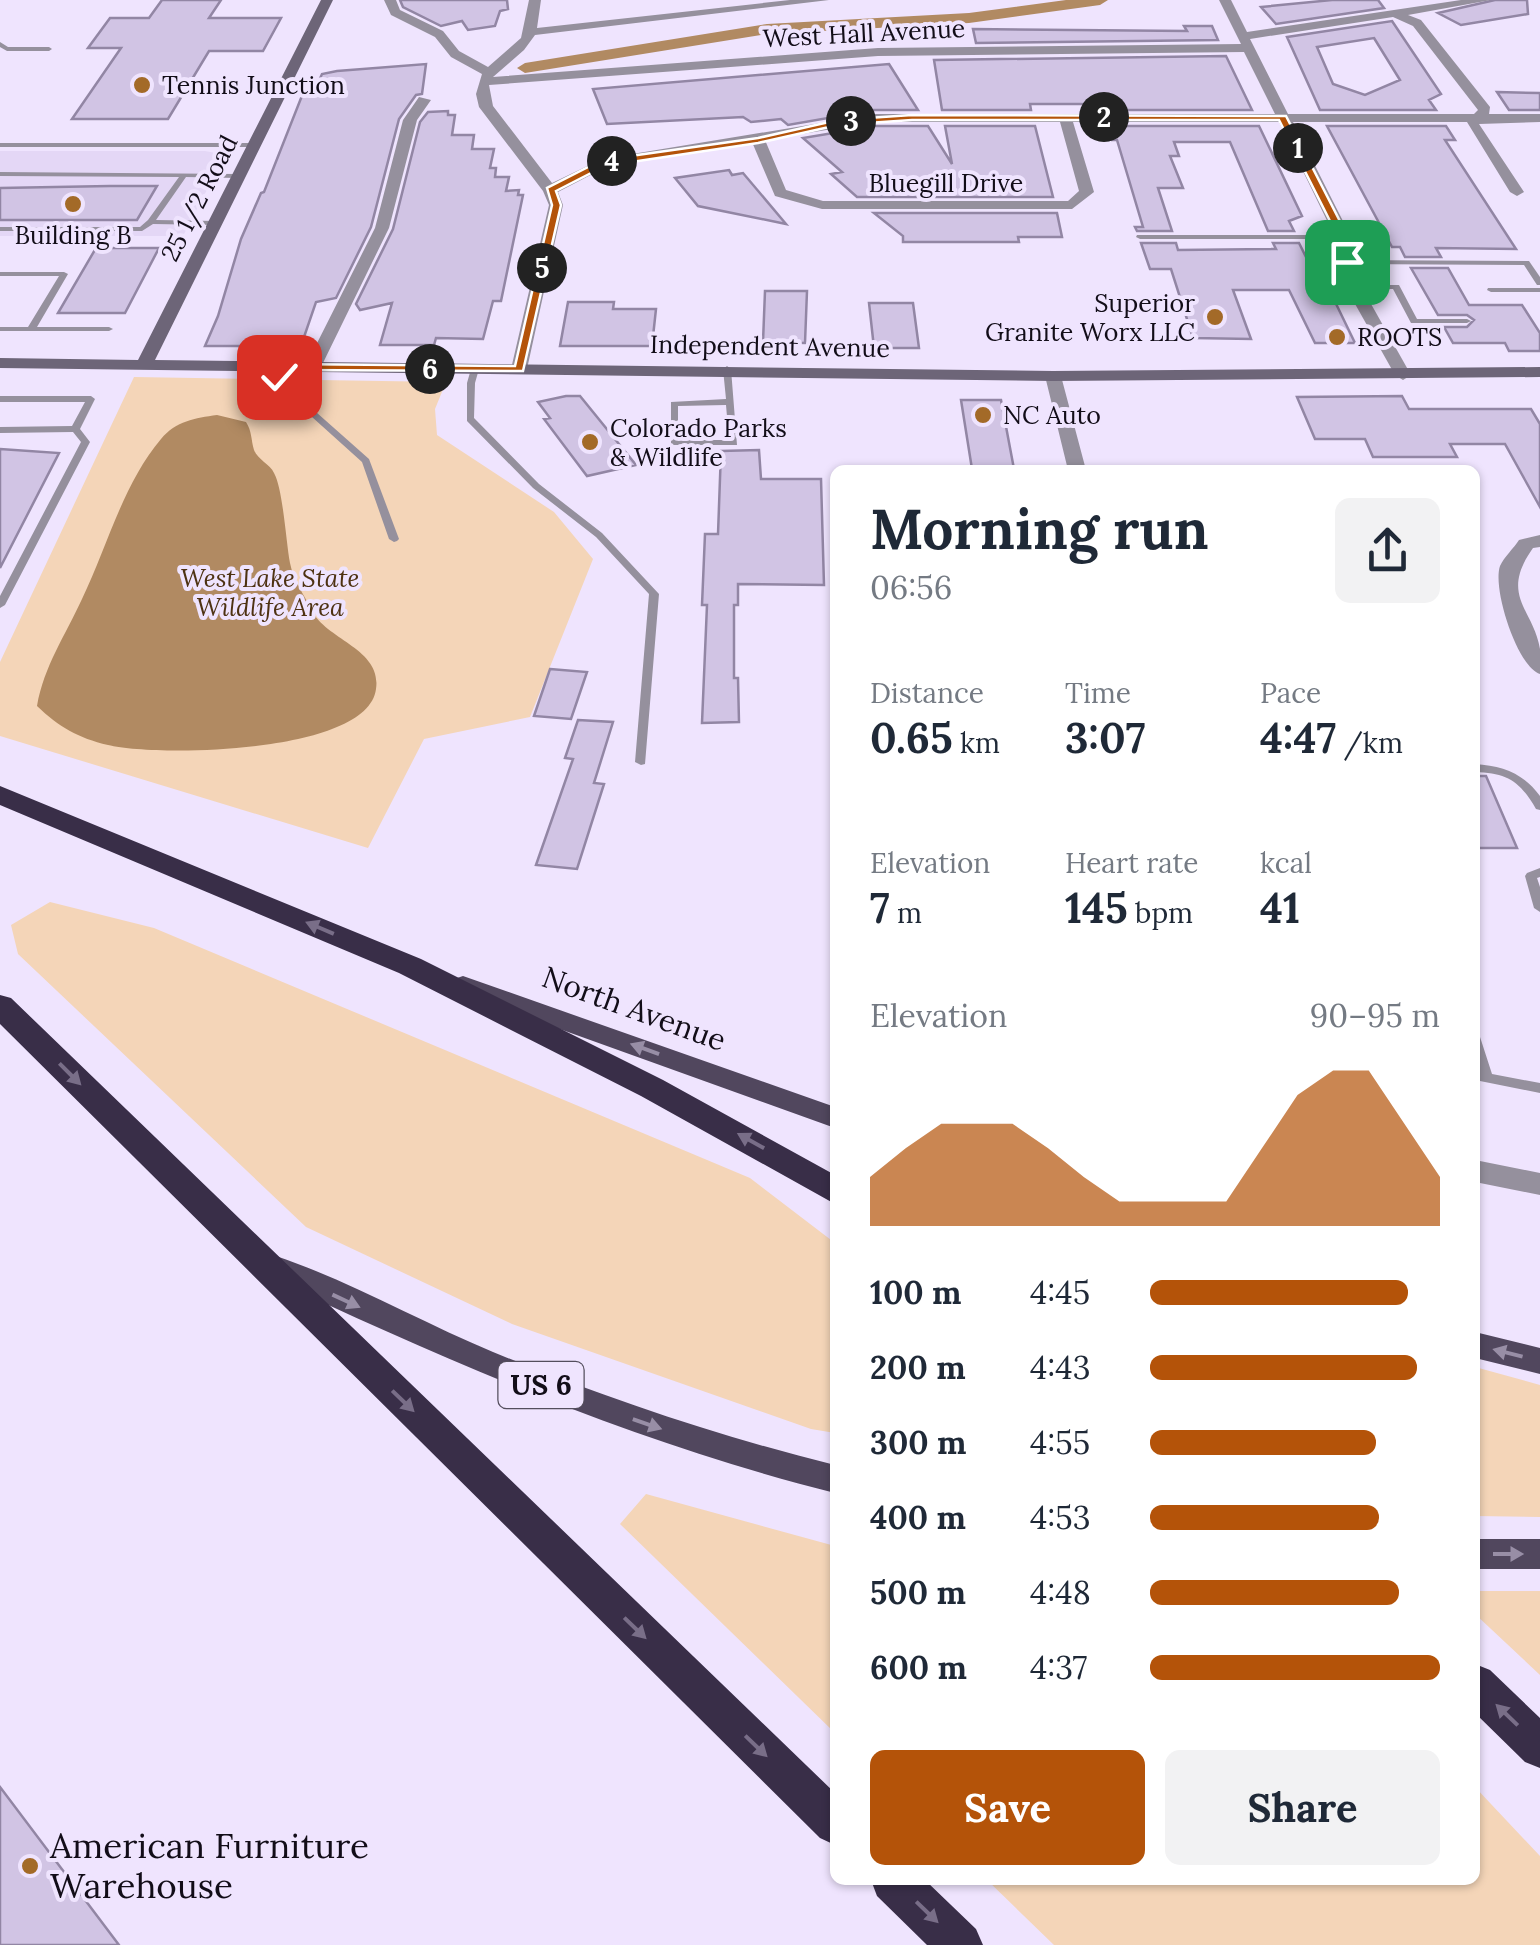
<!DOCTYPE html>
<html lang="en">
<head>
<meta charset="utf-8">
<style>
	:root { --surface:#fff; --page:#f2f2f3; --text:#1f2937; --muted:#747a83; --accent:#b45309 }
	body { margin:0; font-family:Lora,serif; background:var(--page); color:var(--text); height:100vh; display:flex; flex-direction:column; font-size:38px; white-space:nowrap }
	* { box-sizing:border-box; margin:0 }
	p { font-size:32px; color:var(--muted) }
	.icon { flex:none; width:55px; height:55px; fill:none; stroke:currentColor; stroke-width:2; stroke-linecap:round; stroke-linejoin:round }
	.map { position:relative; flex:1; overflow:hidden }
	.drawer { position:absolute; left:830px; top:465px; width:650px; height:1420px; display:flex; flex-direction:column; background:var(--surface); border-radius:15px; box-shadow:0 2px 8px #0004 }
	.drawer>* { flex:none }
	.pin { position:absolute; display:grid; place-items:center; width:85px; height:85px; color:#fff; margin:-42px; border-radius:20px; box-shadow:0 5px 15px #0006 }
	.km { position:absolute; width:50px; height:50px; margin:-25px; border-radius:50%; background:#222; color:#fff; font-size:28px; line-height:50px; text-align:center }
	.round { display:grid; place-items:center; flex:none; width:105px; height:105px; border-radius:15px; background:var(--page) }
	.head { display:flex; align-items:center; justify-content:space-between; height:170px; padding:0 40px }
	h1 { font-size:55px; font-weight:700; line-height:75px }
	.metrics { display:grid; grid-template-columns:repeat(3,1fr); gap:15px; height:170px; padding:10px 40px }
	.metrics div { display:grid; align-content:center }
	.metrics b { font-size:42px; font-weight:700 }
	.metrics small { font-size:28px; font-weight:400 }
	.metrics p { font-size:28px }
	.chart { height:280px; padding:20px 40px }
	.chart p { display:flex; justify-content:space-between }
	.chart svg { width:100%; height:180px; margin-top:10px; fill:var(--accent); opacity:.7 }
	.button { display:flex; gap:20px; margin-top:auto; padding:20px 40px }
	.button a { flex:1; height:115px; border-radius:15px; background:var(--accent); color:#fff; font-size:40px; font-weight:700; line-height:115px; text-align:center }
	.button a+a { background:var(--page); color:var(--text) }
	ul { padding:0 40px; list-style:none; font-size:32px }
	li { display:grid; grid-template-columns:160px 120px 1fr; align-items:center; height:75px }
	li i { height:25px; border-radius:12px; background:var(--accent) }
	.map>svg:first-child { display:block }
	.built { fill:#e4d7f6 }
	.green { fill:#f4d5b8 }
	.water { fill:#b18a62 }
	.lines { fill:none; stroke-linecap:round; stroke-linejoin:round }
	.canal { fill:#b18a62; fill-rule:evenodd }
	.building { fill:#d1c4e4; stroke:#9286a4; stroke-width:2.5; fill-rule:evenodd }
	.lane { fill:#95909d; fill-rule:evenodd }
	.street { fill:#95909d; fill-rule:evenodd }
	.secondary { fill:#6d6578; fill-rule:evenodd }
	.primary { fill:#51475e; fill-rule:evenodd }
	.highway { fill:#392e48; fill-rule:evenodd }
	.oneway { fill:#796e88 }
	.oneway2 { fill:#988ea6 }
	.route { fill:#b45309; stroke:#fff; stroke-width:2.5 }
	.poi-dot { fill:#a36a28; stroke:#efe4fe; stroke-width:4 }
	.labels { text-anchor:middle; stroke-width:8; stroke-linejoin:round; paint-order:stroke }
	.far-street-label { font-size:25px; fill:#120d18; stroke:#efe4fe }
	.far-poi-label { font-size:25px; fill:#120d18; stroke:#efe4fe; text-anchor:start }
	.far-park-label { font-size:25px; font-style:italic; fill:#4e3212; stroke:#efe4fe }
	.shield { fill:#efe4fe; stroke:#544e5d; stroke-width:2.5 }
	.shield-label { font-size:28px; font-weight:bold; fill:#120d18 }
	.street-label { font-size:30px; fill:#120d18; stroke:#efe4fe }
	.near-poi-label { font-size:35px; fill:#120d18; stroke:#efe4fe; text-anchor:start }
</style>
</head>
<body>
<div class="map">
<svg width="1540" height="1945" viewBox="0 0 1540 1945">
	<rect width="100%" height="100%" fill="#efe4fe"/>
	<path class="built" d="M0,151H205L221,154L223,159L183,236H0Z"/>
	<path class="green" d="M134,377L446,382L435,409L437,435L554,512L593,559L530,717L424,739L368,848L0,736V662Z
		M50,902L154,928L750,1178L835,1243V1433L811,1429L512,1324L306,1227L18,954L11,925Z
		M1475,1367L1540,1385V1517L1475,1516Z
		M646,1494L835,1546V1733L620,1524Z
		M1475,1591H1540V1675L1475,1614Z
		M1475,1787L1540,1856V1945H1054L987,1880H1475Z"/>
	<path class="water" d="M217,415L246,422C252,431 251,440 254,450C258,460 270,464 274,473C283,489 286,542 290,563C293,580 305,596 312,611C327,640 382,649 376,689C368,754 157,757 108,745C78,738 59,727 37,706C44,666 65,636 82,599C107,547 123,484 161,439C176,421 195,418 217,415Z"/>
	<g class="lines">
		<path class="canal" d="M1066,0H1108L1100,5L969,23L767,34L525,73L517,68L525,63L767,24L969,13Z"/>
	</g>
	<path class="building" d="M162,0H221L209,18H281L263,51H209L168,119H72L121,48H88L110,18H149Z
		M400,0H507L508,9L500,11L495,26L468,30L462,21L441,26L403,7Z
		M1332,0H1378L1384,8L1276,24L1261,7Z
		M1495,0H1527L1528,14L1461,25L1438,13Z
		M1392,21L1441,94L1429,100L1436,110H1320L1287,37ZM1374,38L1400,80L1365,95L1333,84L1317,47Z
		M1184,26H1212L1218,40L976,43L973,29L1187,31Z
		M1226,56L1252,110H1104L1102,105L1080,104H1030L1031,110H942L934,60Z
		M426,64L422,94L416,95L399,119L371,227L336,298L316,302L303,340H294L292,346H205L218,316L241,239L261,193L264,192L307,83H318L322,74L337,71Z
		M889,64L918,110H874L788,125L781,119L751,122L743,117L607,124L593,89Z
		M1497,92L1540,93V110H1509Z
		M448,111V115H455L452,135H474L472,149H494L490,168H496L495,177H509L506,191L519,190L518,195H523L501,301H493L483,339L436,338L434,345H380L392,303L360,310L356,304L393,229L420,122L428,112Z
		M875,126H928L952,164L945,126H1035L1053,197H857L831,174L842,172L803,138Z
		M1108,126H1259L1302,216L1289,221L1294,231H1268L1230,142H1174L1179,156H1170L1183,188H1158L1172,231H1137L1135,227H1143L1117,140H1112Z
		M1327,126H1446L1455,140H1445L1516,249L1436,248L1441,257H1405L1400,247H1392Z
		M729,170L732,175L743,173L786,224L698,206L675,178Z
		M110,186H157L137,220H0V188Z
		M874,213H1057L1062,237H1018L1019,242H903V236Z
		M1141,243H1176L1178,250L1276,249L1273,243H1299L1316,277H1323L1355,343H1315L1289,290H1233L1251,339L1193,338L1171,269H1150Z
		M96,248H159L125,313H58Z
		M1411,268H1448L1469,305H1522L1540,333V351H1509L1505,343H1453L1444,327H1467L1474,320L1467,315H1438Z
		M765,291H807L805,343L763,342Z
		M568,302H614L613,309H656L652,346H560Z
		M869,303H913L919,348H874Z
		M566,396H580L636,465L587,476L544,419L550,418L538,402Z
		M1402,396L1409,409H1531L1540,424V507L1505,444H1450L1457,457H1373L1365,439H1315L1297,397Z
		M961,400H1001L1014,469H972Z
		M0,449L59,453L0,568Z
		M759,450L761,479H821L824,585L738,584V605H734V678H738L739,722L702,723L707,605H702L705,534H718L721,451Z
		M550,669L587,672L571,719L534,716Z
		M578,720L613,722L594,783L604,784L577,869L536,865L573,759L565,758Z
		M1475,776H1486L1517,848H1475Z
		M0,1787L119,1945H0Z"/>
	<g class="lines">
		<path class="lane" d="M0,42L8,47H49L52,49L49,51H7L0,47Z
			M0,143H253L256,145L253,147H0Z
			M0,172L238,174L242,176L238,178L186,177L156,220L218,221V225H215L153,224L142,231H0V227H140L148,220L179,177L0,176Z
			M1137,235H1343L1347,237L1343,239H1140L1136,237Z
			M1344,260L1526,261H1529L1540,277V285H1537L1524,265L1347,264H1344Z
			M0,272H64L68,274L37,327H109L113,329L109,331H0V327H28L59,276H0Z
			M1351,285H1399L1417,319H1467L1471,321L1467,323H1411L1393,289H1351Z
			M1488,288H1540V292H1491L1487,290Z
			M280,365L287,367L281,381L369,459L399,539L397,541L394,542L389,539L362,462L272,381Z
			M475,366L479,369L475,383L474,418L539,484L602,533L659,594L645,764L641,765L635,762L649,594L596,537L533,488L467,421V383L471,369Z
			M727,366L731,369L737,445H671V402L726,399L723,369ZM726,405L729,440H678V406Z
			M0,396H91L95,399L80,429L90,442L5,605L0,608V596L81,442L73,432L0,433V427L72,426L85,402H0Z
			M1475,764C1503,766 1523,773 1540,796V810L1536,809C1520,781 1507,773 1475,772Z
			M1540,868V877L1537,878L1540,887V912L1534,908L1525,876L1527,873Z
			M1475,1035L1480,1037L1481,1040L1492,1074L1540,1083V1093L1475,1080V1070L1478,1071L1475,1060Z"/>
		<path class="street" d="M384,0H396L400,10L443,31L459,51L488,67L521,38L529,0H541L537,28L790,0H829L535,35L524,50L493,77L878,48L1241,44L1219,0H1231L1247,32L1461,0H1491L1408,15L1421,20L1490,107L1489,114H1540V122L1479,124L1524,192L1517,196L1510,192L1467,122H1293L1351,237L1357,279L1411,375L1403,380L1395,375L1341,279L1335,237L1279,122H1073L1094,192L1072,209H822L775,196L752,142L606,167L558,192L563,205L527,369L519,374L511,369L549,205L543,191L479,107L476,94L482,74L451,57L435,37L391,15ZM1393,17L1413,26L1478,110L1474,114H1288L1250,39ZM1244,52L1275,114H875L602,159L552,183L493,106L489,85L878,56ZM875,122H1060L1079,191L1068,201H823L786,190L765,140Z
			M419,97L431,100L417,120L389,228L321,367L307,371L305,367L375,228L403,120Z
			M1053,371L1061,376L1086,470H1068L1045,376Z
			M1540,535V547L1533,548C1499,596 1533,608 1540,649C1540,657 1540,666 1540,674C1518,668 1492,589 1500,566C1504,557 1514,548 1519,540Z
			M1475,1160L1540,1173V1195L1475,1182Z"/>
		<path class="secondary" d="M321,0H333L155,360L1053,371L1540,367V377L1053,381L0,368V358L138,360Z"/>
		<path class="primary" d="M463,976L835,1107V1128L454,991L450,985L454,979Z
			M276,1256C350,1281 421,1322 493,1352C605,1398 718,1436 835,1465V1493C636,1443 451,1363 266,1276L262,1268L266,1260Z
			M1475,1332L1540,1348V1374L1475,1358Z
			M1475,1539H1540V1569H1475Z"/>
		<path class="highway" d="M0,786L421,959L663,1080L835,1175V1204L641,1096L399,973L0,805Z
			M0,995L11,998L835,1793V1845L820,1838L0,1024Z
			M1475,1664L1490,1670L1540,1718V1768L1525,1762L1475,1713Z
			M871,1880H925L976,1929L983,1945H927L877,1896Z"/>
	</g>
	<defs><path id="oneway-solid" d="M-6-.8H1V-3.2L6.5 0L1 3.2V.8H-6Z" transform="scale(2.5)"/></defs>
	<g class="oneway">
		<use href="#oneway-solid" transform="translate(320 928) rotate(-157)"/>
		<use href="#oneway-solid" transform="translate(70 1074) rotate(45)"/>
		<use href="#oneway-solid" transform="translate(751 1141) rotate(-151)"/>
		<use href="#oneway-solid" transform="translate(403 1401) rotate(44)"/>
		<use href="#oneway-solid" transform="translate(635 1628) rotate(44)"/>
		<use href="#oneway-solid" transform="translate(1507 1715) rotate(-136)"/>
		<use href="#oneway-solid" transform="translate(756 1746) rotate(44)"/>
		<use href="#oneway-solid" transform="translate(927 1912) rotate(44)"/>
	</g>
	<g class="oneway2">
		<use href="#oneway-solid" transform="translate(645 1049) rotate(-160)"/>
		<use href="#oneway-solid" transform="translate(346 1301) rotate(25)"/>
		<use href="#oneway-solid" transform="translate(1508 1353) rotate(-166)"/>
		<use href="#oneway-solid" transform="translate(647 1424) rotate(19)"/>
		<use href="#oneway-solid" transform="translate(1508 1554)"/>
	</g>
	<path class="route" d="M912,115L1286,116L1348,237L1352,262L1347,265L1342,262L1338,237L1279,120H912L838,125L758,143L605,166L556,191L561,205L523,371L287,370L283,379L273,377L282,364L515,366L552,205L547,188L602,160L758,138L838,120Z"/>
	<g class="poi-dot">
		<circle cx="142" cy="85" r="10"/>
		<circle cx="73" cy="204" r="10"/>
		<circle cx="1215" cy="317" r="10"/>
		<circle cx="1337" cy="337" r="10"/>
		<circle cx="983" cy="415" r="10"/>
		<circle cx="590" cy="442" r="10"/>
		<circle cx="30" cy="1866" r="10"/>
	</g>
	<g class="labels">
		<g class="far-street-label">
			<text transform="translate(864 33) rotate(-3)" y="9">West Hall Avenue</text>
			<text x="946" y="192">Bluegill Drive</text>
			<text transform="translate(199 198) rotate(-63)" y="9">25 1/2 Road</text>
			<text transform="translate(770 346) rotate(1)" y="9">Independent Avenue</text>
		</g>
		<g class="far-poi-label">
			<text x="162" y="94">Tennis Junction</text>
			<text x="73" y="244" text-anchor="middle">Building B</text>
			<text x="1195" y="312" text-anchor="end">Superior<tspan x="1195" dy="29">Granite Worx LLC</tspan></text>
			<text x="1357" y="346">ROOTS</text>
			<text x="1003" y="424">NC Auto</text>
			<text x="610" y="437">Colorado Parks<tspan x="610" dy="29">&amp; Wildlife</tspan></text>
		</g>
		<g class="far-park-label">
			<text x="270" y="587">West Lake State<tspan x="270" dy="29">Wildlife Area</tspan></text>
		</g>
		<rect class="shield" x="498.5" y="1362" width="85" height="46" rx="8"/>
		<g class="shield-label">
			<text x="541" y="1395">US 6</text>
		</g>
		<g class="street-label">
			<text transform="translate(634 1009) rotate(20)" y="10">North Avenue</text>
		</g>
		<g class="near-poi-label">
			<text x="50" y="1858">American Furniture<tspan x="50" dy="40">Warehouse</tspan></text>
		</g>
	</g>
</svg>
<div class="pin" style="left:1347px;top:262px;background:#1e9e55"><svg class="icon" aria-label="arrive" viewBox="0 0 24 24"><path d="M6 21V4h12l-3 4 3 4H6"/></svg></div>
<div class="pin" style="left:279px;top:377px;background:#d93025"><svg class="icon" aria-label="check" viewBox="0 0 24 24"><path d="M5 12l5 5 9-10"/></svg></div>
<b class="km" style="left:1298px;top:148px">1</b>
<b class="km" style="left:1104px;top:117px">2</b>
<b class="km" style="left:851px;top:121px">3</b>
<b class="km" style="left:612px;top:161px">4</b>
<b class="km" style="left:542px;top:268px">5</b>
<b class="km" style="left:430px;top:369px">6</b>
<section class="drawer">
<div class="head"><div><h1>Morning run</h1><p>06:56</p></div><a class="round"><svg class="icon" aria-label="share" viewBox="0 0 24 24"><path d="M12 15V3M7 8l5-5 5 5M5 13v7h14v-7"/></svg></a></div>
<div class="metrics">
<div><p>Distance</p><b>0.65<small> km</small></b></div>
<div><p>Time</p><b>3:07</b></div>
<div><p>Pace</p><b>4:47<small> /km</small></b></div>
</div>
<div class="metrics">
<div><p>Elevation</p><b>7<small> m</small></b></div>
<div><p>Heart rate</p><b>145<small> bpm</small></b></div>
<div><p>kcal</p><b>41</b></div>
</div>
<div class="chart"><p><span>Elevation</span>90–95 m</p>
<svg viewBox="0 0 160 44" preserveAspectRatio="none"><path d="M0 44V32L10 25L20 19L30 19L40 19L50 25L60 32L70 38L80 38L90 38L100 38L110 25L120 12L130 6L140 6L150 19L160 32V44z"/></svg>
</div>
<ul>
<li><b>100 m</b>4:45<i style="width:89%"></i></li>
<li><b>200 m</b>4:43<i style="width:92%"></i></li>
<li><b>300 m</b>4:55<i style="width:78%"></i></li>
<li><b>400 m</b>4:53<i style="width:79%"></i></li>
<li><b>500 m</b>4:48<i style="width:86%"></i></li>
<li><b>600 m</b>4:37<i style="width:100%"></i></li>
</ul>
<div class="button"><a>Save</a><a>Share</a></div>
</section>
</div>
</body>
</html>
